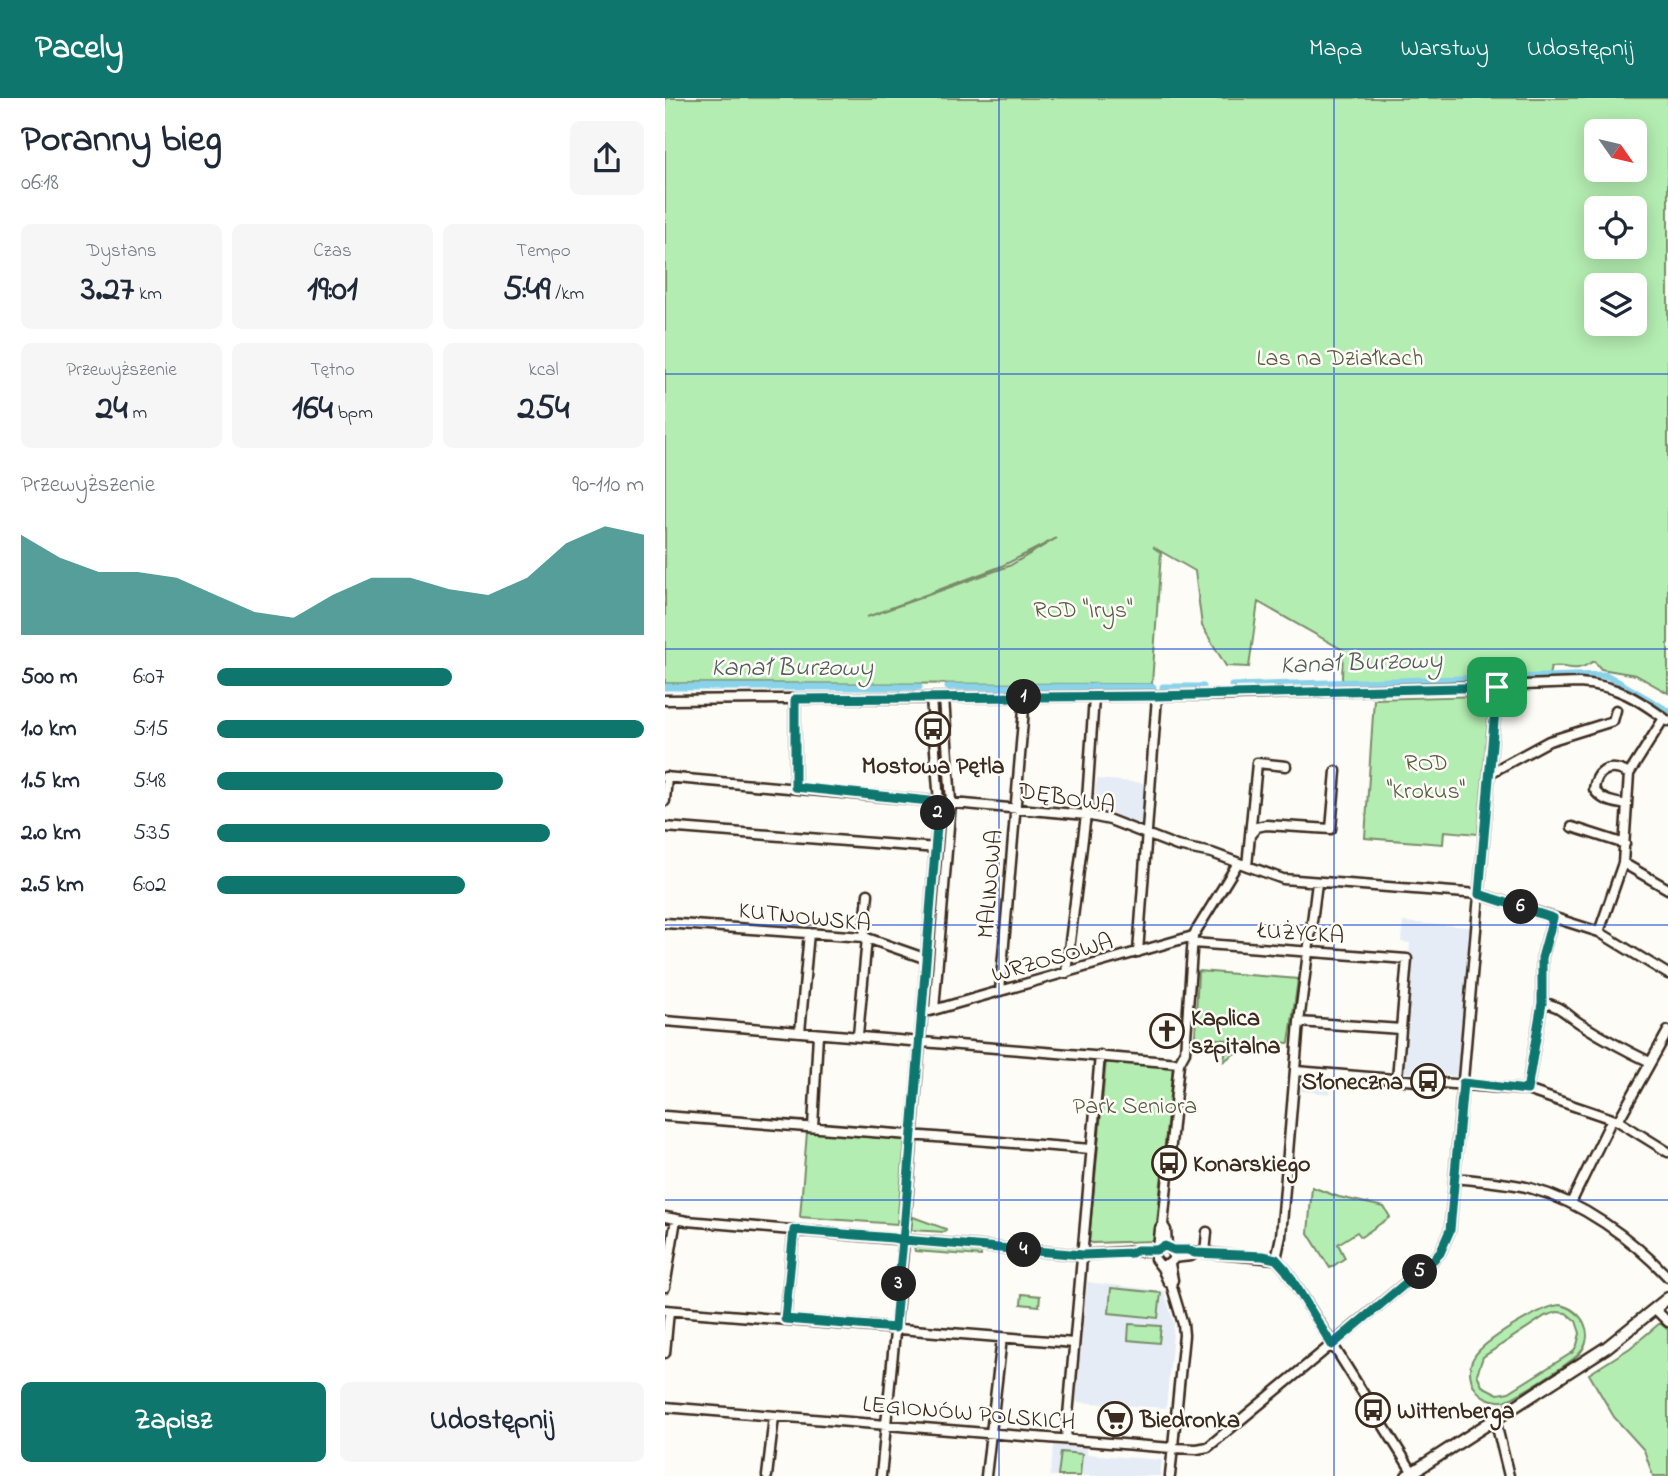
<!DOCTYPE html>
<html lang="pl">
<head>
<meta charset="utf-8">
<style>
	:root { --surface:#fff; --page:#f6f6f7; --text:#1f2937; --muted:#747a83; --accent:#0f766e }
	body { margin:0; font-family:"Indie Flower",sans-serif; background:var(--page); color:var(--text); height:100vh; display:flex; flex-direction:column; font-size:26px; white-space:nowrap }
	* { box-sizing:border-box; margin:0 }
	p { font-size:23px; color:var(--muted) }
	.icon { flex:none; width:38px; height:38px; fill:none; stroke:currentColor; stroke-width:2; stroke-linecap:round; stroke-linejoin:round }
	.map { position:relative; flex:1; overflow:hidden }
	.side { display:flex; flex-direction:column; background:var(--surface); width:665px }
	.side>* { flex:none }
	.needle { width:46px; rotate:124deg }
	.buttons { position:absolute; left:919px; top:21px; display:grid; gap:14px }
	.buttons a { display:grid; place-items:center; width:63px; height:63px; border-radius:10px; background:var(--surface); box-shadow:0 4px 18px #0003; font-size:35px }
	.pin { position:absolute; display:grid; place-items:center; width:60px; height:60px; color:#fff; margin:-30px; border-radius:14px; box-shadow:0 4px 10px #0006 }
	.km { position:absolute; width:35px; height:35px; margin:-18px; border-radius:50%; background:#222; color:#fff; font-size:19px; line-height:35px; text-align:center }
	.round { display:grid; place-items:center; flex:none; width:74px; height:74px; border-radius:10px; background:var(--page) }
	.headline { display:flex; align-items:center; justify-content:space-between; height:119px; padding:0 21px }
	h1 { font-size:38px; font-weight:800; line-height:52px }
	.figures { display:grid; grid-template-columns:repeat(3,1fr); gap:10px; height:119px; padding:7px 21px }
	.figures div { display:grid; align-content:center; border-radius:10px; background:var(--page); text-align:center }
	.figures b { font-size:35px; font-weight:800 }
	.figures small { font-size:19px; font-weight:400 }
	.figures p { font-size:19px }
	.chart { height:196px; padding:14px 21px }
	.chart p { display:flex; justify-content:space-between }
	.chart svg { width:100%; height:126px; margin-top:7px; fill:var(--accent); opacity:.7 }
	.primary-button { display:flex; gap:14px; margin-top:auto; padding:14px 21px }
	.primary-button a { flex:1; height:80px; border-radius:10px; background:var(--accent); color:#fff; font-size:28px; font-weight:800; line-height:80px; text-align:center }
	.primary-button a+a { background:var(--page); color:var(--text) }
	ul { padding:0 21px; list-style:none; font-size:23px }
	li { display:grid; grid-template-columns:112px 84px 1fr; align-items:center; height:52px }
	li i { height:18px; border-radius:9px; background:var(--accent) }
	header { display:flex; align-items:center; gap:42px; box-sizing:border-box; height:98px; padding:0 35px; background:var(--accent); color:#fff }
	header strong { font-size:33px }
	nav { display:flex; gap:38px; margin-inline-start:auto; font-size:24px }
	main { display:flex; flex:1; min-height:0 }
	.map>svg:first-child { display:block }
	.built { fill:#e6ecf6 }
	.green { fill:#b4edb1; stroke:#788c68; stroke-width:2; fill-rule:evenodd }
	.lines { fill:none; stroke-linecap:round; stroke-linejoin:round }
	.canal { stroke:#89d2ea; stroke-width:7 }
	.minor-casing { stroke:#3b2a1e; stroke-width:13 }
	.tertiary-casing { stroke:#3b2a1e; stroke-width:15 }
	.minor { stroke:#fdfcf7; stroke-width:8 }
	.tertiary { stroke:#fdfcf7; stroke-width:10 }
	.route-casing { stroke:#fff; stroke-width:14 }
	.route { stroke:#0f766e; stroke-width:9 }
	.grid { fill:none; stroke:#1d4ed8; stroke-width:2; stroke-opacity:0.55 }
	.labels { text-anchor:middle; stroke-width:5; stroke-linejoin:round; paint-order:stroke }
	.park-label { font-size:24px; fill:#595b43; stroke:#fdfcf7 }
	.poi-label { font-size:24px; font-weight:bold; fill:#3b2a1e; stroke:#fdfcf7; text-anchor:start }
	.street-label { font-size:24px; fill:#3b2a1e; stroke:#fdfcf7 }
	.water-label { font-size:26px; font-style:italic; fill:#525c5b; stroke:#fdfcf7 }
</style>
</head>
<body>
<header>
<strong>Pacely</strong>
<nav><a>Mapa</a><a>Warstwy</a><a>Udostępnij</a></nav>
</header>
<main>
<section class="side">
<div class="headline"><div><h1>Poranny bieg</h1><p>06:18</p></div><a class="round"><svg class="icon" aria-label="share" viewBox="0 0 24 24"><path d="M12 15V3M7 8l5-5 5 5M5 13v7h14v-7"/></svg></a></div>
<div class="figures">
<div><p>Dystans</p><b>3.27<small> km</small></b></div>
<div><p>Czas</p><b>19:01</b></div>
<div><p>Tempo</p><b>5:49<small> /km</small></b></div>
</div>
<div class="figures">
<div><p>Przewyższenie</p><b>24<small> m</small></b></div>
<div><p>Tętno</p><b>164<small> bpm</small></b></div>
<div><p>kcal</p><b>254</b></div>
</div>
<div class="chart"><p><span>Przewyższenie</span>90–110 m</p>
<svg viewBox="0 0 160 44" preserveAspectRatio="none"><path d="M0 44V9L10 17L20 22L30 22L40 24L50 30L60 36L70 38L80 30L90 24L100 24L110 28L120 30L130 24L140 12L150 6L160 9V44z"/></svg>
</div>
<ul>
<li><b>500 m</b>6:07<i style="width:55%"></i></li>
<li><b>1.0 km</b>5:15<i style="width:100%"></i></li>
<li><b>1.5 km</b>5:48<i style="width:67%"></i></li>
<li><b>2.0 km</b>5:35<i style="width:78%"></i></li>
<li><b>2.5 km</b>6:02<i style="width:58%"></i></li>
</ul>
<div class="primary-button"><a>Zapisz</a><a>Udostępnij</a></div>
</section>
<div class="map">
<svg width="1003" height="1378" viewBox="0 0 1003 1378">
	<rect width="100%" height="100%" fill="#fdfcf7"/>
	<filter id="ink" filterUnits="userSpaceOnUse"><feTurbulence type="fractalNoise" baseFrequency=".0143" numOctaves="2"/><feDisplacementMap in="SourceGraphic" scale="14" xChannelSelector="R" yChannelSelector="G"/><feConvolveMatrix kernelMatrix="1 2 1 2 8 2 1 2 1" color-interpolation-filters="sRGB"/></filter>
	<g filter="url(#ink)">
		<path class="built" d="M432,681L481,685L478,723L474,726L431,711L428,708Z
			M738,824L805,829L792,978L733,974L745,845L736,844Z
			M641,979L666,981L665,996L636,993L637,982Z
			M422,1184L499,1193L509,1225L501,1310L410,1304Z
			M389,1347L422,1350V1356L497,1362L495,1378H385Z"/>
		<path class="green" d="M0,0H1003V595L971,577L936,571L929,563C907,577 905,566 886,569L884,577L852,578L855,585L745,589L749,581L742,585L680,588L677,580L678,552L593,504L584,569L561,568L537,528L530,473L488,449L496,455L487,586L0,585ZM931,33H970V72H931ZM931,110H970V149H931ZM931,187H970V226H931ZM392,440L344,468L202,519L337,468Z
			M814,598L824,609L813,736L779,733L778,746L700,740L709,601Z
			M533,873L633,881L624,945C599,942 579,947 559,963L562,942L530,939Z
			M441,963L508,967L490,1143L427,1145L424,1143Z
			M142,1034L240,1042L232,1126L135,1119Z
			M647,1089L674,1099L719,1109L725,1119L696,1139L692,1134L673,1146L680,1160L665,1170L643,1135Z
			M248,1119L281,1131L280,1134L246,1132Z
			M249,1148L316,1154V1158L250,1153Z
			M446,1190L496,1195L493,1220L444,1215Z
			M357,1196L375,1198L374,1208L356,1206Z
			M895,1207C917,1211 931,1236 915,1255C907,1264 848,1302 838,1303C827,1304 816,1299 810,1290C804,1280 803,1268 809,1259C818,1243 877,1208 895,1207ZM892,1214L901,1215L911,1223L915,1235L912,1247L908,1254L844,1294L833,1296L817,1288L812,1276L818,1259L880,1218Z
			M995,1225L1003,1232V1378H988L979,1352L949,1319L924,1276L965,1250Z
			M464,1226L496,1228L494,1245L463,1242Z
			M396,1354L417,1356L415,1378H393Z"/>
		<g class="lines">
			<path class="canal" d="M843,580L941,577L1003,613
				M567,588L826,580
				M0,589H254
				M283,589H488
				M498,589H538"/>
			<g class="minor-casing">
				<path id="minor" d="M0,602L564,597L914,585C952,587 973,601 1003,623
					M825,675L884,643L948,623L951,612
					M0,679L421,717L445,722L512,748L547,755L618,781L814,796L830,801L934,834L1003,876
					M130,689V601
					M0,703L2,679
					M962,707C948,704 937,704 929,691C932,670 947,666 964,676
					M0,729L272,750
					M907,729L960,746
					M585,737L592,729L601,727L666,731L671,673
					M958,765L1003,791
					M582,768L592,665L621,668
					M0,825L199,839L262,861
					M934,834L958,765L964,676L999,620
					M199,839L203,796
					M528,845L742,861L736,931
					M473,854L492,598
					M401,875L421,717L429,599
					M335,893L360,599
					M877,905C894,906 903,918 916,926C938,940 962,953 985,964
					M269,912L286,704L279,600
					M265,913L528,838
					M0,923L514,965
					M634,924L736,931L732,981
					M135,934L144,835
					M193,937L202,840
					M631,973L862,992L953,1023L1003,1054
					M862,992L877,905V860L888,820
					M0,1018L426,1051
					M953,1023L1003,933
					M148,1029L153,936
					M790,1080C815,1083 841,1084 865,1090C917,1104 966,1140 1003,1179
					M906,1105L947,1021
					M0,1119L22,1123L417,1157L491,1152
					M498,1127L501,1132L502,1149
					M493,1151L495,1131L498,1127L514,965L520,954L528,838L573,765
					M506,1152L611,1161L621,1172L750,1378
					M540,1155L542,1134
					M508,1160L526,1158L530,1155
					M490,1161L497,1170L503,1184L506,1186
					M611,1161L616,1138L634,924L652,785
					M505,1166L508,1182L506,1186L518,1226L519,1237L505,1378
					M495,1167H502L508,1162V1156L505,1150
					M0,1189L11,1121
					M990,1211L1003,1224
					M0,1212L409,1245
					M120,1221L129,1132
					M0,1255L4,1213
					M0,1309L507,1350L532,1351L543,1349L766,1164L775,1155L785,1132L832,589
					M830,1321L844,1378
					M401,1340L435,957
					M102,1378L109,1319
					M216,1378L239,1142L274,704L266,600
					M321,1378L337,1240"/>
			</g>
			<g class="tertiary-casing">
				<path id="tertiary" d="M742,1378L942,1249L1003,1200"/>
			</g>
			<use href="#minor" class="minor"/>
			<use href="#tertiary" class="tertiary"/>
		</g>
	</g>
	<g class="lines" filter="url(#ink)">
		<g class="route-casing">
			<path id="route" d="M832,589L492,598L130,601V689L274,704L239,1132C236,1165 232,1197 230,1230L120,1221L129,1132L228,1140L239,1142L418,1157L467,1155L472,1152H491L500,1148L509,1152H523L530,1155L598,1158L611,1161L621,1172L667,1247L766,1164L775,1155L785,1132L798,985L862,992L877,905V860L888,820L814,796L832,589"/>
		</g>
		<use href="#route" class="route"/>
	</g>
	<path class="grid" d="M334,0V1378M669,0V1378M0,276H1003M0,551H1003M0,827H1003M0,1102H1003"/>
	<defs>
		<g id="bus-ring" transform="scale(1.75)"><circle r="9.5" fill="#fdfcf7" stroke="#3b2a1e" stroke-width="1.5"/><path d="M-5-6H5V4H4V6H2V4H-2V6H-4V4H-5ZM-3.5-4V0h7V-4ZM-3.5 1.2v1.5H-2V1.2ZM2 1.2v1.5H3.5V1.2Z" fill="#3b2a1e"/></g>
		<g id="church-ring" transform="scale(1.75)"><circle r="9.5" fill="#fdfcf7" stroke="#3b2a1e" stroke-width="1.5"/><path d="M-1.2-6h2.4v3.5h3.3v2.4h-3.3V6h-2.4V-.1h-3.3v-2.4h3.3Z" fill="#3b2a1e"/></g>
		<g id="supermarket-ring" transform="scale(1.75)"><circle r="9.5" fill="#fdfcf7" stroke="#3b2a1e" stroke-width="1.5"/><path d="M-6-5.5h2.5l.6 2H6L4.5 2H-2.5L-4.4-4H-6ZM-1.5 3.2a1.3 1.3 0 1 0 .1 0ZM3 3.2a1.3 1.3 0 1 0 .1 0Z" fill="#3b2a1e"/></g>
	</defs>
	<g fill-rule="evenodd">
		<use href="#bus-ring" x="268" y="631"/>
		<use href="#church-ring" x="502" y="933"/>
		<use href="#bus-ring" x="763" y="983"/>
		<use href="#bus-ring" x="504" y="1065"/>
		<use href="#bus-ring" x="708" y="1312"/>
		<use href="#supermarket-ring" x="450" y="1321"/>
	</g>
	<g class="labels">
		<g class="park-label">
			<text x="675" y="267">Las na Działkach</text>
			<text x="418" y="519">ROD "Irys"</text>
			<text x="761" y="672">ROD<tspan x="761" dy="28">"Krokus"</tspan></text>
			<text x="470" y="1015">Park Seniora</text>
		</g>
		<g class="poi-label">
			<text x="268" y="675" text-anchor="middle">Mostowa Pętla</text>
			<text x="526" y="927">Kaplica<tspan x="526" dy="28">szpitalna</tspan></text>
			<text x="738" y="991" text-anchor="end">Słoneczna</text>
			<text x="528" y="1073">Konarskiego</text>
			<text x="732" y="1320">Wittenberga</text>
			<text x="475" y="1329">Biedronka</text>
		</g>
		<g class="street-label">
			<text transform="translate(402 699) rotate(9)" y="8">DĘBOWA</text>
			<text transform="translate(324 786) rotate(-85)" y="8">MALINOWA</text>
			<text transform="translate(140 818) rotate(6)" y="8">KUTNOWSKA</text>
			<text transform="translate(636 834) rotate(4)" y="8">ŁUŻYCKA</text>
			<text transform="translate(387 859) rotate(-16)" y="8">WRZOSOWA</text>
			<text transform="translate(304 1314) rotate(5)" y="8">LEGIONÓW POLSKICH</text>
		</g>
		<g class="water-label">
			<text transform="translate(696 563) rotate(-2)" y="9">Kanał Burzowy</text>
			<text x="127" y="577">Kanał Burzowy</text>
		</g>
	</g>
</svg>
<div class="buttons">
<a><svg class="needle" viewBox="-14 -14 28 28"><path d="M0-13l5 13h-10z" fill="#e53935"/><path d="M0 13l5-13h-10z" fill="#747a83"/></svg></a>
<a><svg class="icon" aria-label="locate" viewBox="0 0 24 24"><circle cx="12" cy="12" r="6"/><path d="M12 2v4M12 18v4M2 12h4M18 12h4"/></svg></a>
<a><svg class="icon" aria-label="layers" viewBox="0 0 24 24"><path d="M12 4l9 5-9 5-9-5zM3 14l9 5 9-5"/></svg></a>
</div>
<div class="pin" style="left:832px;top:589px;background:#1e9e55"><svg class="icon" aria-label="arrive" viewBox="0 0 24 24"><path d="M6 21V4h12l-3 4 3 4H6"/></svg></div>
<b class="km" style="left:359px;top:599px">1</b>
<b class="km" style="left:273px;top:715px">2</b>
<b class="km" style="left:234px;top:1186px">3</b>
<b class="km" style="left:359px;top:1152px">4</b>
<b class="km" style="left:755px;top:1174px">5</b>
<b class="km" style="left:856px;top:809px">6</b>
</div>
</main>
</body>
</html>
